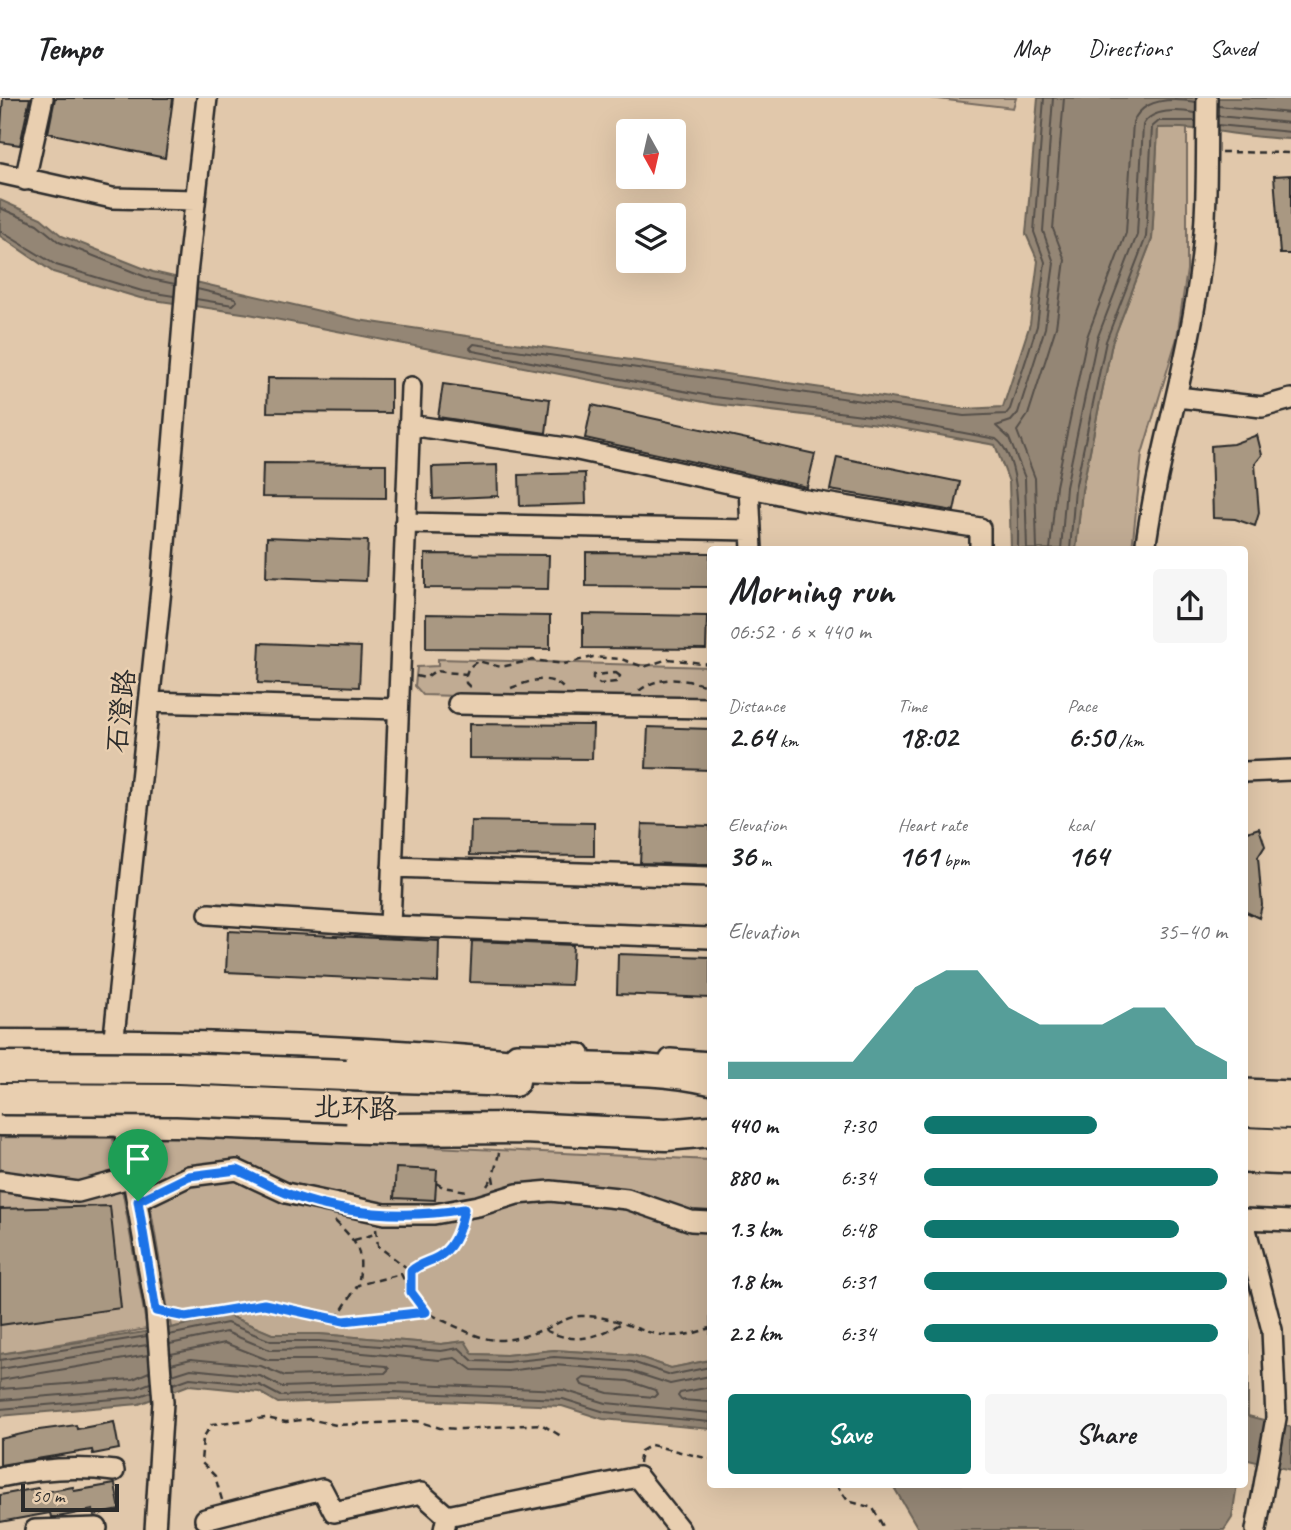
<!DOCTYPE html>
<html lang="en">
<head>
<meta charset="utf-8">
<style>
	:root { --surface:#fff; --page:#f6f6f6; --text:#202124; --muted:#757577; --line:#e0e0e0; --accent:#0f766e }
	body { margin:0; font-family:Caveat,"LXGW WenKai TC",sans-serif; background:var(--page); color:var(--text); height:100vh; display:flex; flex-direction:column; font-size:26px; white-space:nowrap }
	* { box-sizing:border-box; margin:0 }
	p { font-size:23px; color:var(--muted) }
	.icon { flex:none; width:38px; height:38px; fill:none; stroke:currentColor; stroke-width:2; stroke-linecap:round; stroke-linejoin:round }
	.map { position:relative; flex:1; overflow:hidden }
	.details { position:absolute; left:707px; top:448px; width:541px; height:942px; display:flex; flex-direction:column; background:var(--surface); border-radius:7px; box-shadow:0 7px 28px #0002 }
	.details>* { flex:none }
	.needle { width:46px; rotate:172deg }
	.controls { position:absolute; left:616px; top:21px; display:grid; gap:14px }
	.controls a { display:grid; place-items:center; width:70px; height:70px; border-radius:7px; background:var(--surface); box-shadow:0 7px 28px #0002; font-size:35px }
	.scale { position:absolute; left:21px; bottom:18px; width:98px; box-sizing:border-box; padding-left:7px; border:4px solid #2b2b2b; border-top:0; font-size:19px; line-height:24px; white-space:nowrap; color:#2b2b2b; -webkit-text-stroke:5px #e9cfb0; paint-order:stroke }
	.pin { position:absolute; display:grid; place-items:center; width:60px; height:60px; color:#fff; margin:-72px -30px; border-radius:50% 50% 50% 0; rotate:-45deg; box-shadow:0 0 7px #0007 }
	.pin .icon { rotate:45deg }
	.round { display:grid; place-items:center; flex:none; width:74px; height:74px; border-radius:7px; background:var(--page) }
	.headline { display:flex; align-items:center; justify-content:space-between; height:119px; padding:0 21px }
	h1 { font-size:38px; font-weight:600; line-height:52px }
	.stats { display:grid; grid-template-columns:repeat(3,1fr); gap:10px; height:119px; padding:7px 21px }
	.stats div { display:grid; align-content:center }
	.stats b { font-size:30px; font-weight:600 }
	.stats small { font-size:19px; font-weight:400 }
	.stats p { font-size:19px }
	.chart { height:196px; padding:14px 21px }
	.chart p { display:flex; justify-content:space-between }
	.chart svg { width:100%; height:126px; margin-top:7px; fill:var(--accent); opacity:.7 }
	.action { display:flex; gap:14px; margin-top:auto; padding:14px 21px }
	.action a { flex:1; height:80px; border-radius:7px; background:var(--accent); color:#fff; font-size:28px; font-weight:600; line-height:80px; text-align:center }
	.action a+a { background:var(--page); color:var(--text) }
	ul { padding:0 21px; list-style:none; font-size:23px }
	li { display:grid; grid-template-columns:112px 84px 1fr; align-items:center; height:52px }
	li i { height:18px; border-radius:9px; background:var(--accent) }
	header { display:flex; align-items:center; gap:42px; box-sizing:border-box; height:98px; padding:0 35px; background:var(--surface); border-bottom:2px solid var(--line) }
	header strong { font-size:33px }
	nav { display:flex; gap:38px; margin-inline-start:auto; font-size:24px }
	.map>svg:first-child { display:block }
	.green { fill:#c0ab93; stroke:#766b5f; stroke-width:2 }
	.water { fill:#948675; stroke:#6a6257; stroke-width:2 }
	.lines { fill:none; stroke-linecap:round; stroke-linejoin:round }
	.shore { stroke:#554f49; stroke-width:2 }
	.building { fill:#a99882; stroke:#2b2b2b; stroke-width:2 }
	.minor-casing { stroke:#2b2b2b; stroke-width:24 }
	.highway-casing { stroke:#2b2b2b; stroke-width:35 }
	.path { stroke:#2b2b2b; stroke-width:2.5; stroke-dasharray:7 5; stroke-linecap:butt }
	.minor { stroke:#e9cfb0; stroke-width:19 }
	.highway { stroke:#e9cfb0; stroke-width:30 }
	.highway-bridge-casing { stroke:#2b2b2b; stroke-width:35; stroke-linecap:butt }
	.highway-bridge { stroke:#e9cfb0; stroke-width:30 }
	.route-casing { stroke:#fff; stroke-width:14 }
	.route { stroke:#1a73e8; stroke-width:9 }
	.labels { text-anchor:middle; stroke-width:5; stroke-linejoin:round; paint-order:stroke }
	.street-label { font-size:28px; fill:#2b2b2b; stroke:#e9cfb0 }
</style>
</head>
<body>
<header>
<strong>Tempo</strong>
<nav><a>Map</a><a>Directions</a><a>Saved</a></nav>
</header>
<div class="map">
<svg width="1291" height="1432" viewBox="0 0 1291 1432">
	<rect width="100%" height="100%" fill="#e1c8ab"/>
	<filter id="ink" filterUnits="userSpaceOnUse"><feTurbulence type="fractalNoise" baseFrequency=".0143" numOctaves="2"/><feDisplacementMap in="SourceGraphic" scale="14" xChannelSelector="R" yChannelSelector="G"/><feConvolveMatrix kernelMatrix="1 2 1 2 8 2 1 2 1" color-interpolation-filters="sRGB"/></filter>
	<g filter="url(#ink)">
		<path class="green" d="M930,0H1016L1013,10Z
			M1187,29V172L1177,240L1142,356L1132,451L1076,452L1082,392L1112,245L1152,141L1158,30Z
			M438,561L710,569V605L423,597L415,588L417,569L438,568Z
			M138,1035L710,1062V1262L671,1270L633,1257L554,1252L506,1257L473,1256L464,1243L441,1246L319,1236H272L227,1217L171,1230Z
			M0,1039L113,1040L147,1231L0,1256Z"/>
		<path class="water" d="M1038,0H1291V41C1246,40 1203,28 1158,30L1152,141L1112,245L1082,392L1076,451H1011L1009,384L995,347L878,326L714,306L249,216L140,200L53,174L0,138V102L41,120L62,138L153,174L358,222L965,311L1003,309L1030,226L1038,163L1026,136Z
			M227,1217L272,1236H319L441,1246L465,1243L473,1256L506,1257L554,1252L633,1257L671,1270L710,1262V1331L603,1321L562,1308L393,1301L278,1305L259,1294L189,1287L139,1306L0,1318V1256L171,1230Z
			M1244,1223L1248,1245V1318L1291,1329V1372L1244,1361Z
			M892,1386H1237L1232,1420L1224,1432H919Z"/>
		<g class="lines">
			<path class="shore" d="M1218,8L1291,15
				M1218,18L1291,25
				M1218,27L1291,34
				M0,110L37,126L59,144L151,181L175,186
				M0,133L56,167L142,193L174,198
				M196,201L233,207L237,203L235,200L197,191
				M1018,452C1018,423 1021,359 996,341L879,319L715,299L473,253L470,250L474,246L964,318L1006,316L1010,311L1037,228L1045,164L1034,134L1044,0
				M1027,452L1025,380L1009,340L996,328L1011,323L1018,315L1045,230L1054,165L1043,133L1053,0
				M1037,452L1035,380L1017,333L1028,317L1056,229L1065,162L1053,131L1064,0
				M1050,452L1056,388L1087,239L1126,135L1133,24C1143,0 1173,0 1196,4
				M1061,452L1066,389L1097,241L1137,137L1143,27C1152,10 1179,12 1195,15
				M1070,452L1075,391L1106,243L1146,139L1152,29L1159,23H1195
				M169,1237L227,1225L271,1243H319L441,1253L459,1250L473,1263L507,1264L554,1259L632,1264L671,1277L710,1269
				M170,1246L226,1234L270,1252L319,1251L439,1262L455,1260L472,1272L508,1273L554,1267L630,1273L670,1286L710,1278
				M171,1256L225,1245L268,1262H318L386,1268L389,1271L385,1275L285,1278L261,1268L191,1261L171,1266
				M0,1262L147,1238
				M0,1271L147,1247
				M172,1277L191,1271L260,1278L282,1289L393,1285L563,1292L606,1305L710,1315
				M584,1280L628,1283L655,1292L657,1296L654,1299L608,1295L582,1287L580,1283Z
				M0,1282L148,1257
				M173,1286L190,1280L259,1287L280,1298L393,1294L563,1301L605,1314L710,1324
				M710,1289L680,1295L678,1298L681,1302L710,1304
				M0,1291L133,1281L149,1274
				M0,1302L135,1291L150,1285
				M0,1311L137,1299L151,1294"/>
		</g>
		<path class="building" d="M3,0H30L20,47L0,44Z
			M55,0H173L165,60L48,35Z
			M1291,77V156H1280L1274,78Z
			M268,280L391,281V315L267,314Z
			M443,286L550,301L546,335L438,319Z
			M592,307L815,356L807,389L585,340Z
			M1257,337L1262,357L1255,366L1259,415L1255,428L1235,421L1213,420L1211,348L1233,346Z
			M837,359L960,384L954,413L830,392Z
			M263,365L386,366V400L262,399Z
			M497,367L498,398L433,401L432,369Z
			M585,375L586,406L520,408L519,377Z
			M267,439L368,443L366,483L266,479Z
			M586,454L710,455L709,489L586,488Z
			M425,456L549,457L548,491L425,490Z
			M426,516L550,518V551L426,550Z
			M583,516L707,518L706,551L583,550Z
			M260,545L361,549L359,589L258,585Z
			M469,626L593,627L592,661L469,660Z
			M648,629L710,631V672L646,670Z
			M471,723L594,725V758L470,757Z
			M642,726L710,728V767L640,765Z
			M1259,730L1265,748L1258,759L1262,807L1259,820L1244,813V735Z
			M228,833L439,843L438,884L226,874Z
			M472,843L573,847L571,887L470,884Z
			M618,856L710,859V900L617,896Z
			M396,1070L437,1072L435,1102L394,1100Z
			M110,1108L121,1210L0,1227V1111Z
			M114,1324L119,1351L93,1356L92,1352L0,1367V1341L39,1332L76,1327L77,1331Z
			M115,1386L120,1412L94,1417L93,1412L58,1419H51L50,1415L0,1424V1397L38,1390L39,1395L73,1389L74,1393Z"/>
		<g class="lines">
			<g class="minor-casing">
				<path id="minor" d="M0,75L112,100L195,102
					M25,82L43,0
					M1178,299L1262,309L1291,301
					M409,327L573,351L806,402L980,430V452
					M749,389L752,452
					M405,425L749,432
					M1145,452C1158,355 1190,262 1201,165C1208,111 1206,54 1207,0
					M149,604L398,611
					M458,606L710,610
					M1244,674L1291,672
					M392,769L710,779
					M209,816L390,828L710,840
					M390,828L411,289
					M516,955L580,956
					M114,959L113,948L162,482L187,176L207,0
					M670,961L710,964
					M1244,991L1291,993
					M121,1013L156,1213L163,1304L155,1432
					M1244,1065L1291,1067
					M0,1083L78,1094L133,1079
					M137,1103L189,1078L237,1072L286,1095L385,1116H434L478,1108L517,1096L551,1093L627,1101L691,1123L710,1124
					M1244,1121L1291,1123
					M1244,1124L1272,1232L1276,1320L1256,1432
					M0,1379C38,1371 76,1368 114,1373
					M205,1421L322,1391L334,1414L421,1395L447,1418
					M35,1432L97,1430
					M444,1432L447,1418L638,1379L680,1432"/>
			</g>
			<g class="highway-casing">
				<path id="highway" d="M0,947C175,947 351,951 526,968C588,973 649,967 710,981
					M346,977L514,983
					M1244,1013L1291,1015
					M0,1022L177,1023L395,1031L524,1030L666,1037L710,1033
					M1244,1045L1291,1047"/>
			</g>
			<path class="path" d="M1221,54L1291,55
				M616,575L620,578L616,584L600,586L593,581V577Z
				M416,578L425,580L435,573L466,576
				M470,589L466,585C465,573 468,569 478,563L501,569L533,562L564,566L593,559L621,561L644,569L668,561L710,566
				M511,590C528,584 550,574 565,592
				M639,593C660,576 686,581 710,589
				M436,1085L443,1089L467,1093
				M494,1085L493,1079L500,1051
				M487,1088L493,1079
				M335,1123C359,1146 364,1154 358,1187
				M460,1128L442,1157L419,1165L411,1173C411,1200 417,1210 442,1222C485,1242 494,1250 542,1232C555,1228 567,1218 581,1218C634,1217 650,1253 710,1230
				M376,1131L378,1148L411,1173
				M354,1142L375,1136
				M170,1216L186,1218L264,1206L344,1223L426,1214
				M336,1221L358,1187L401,1176L409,1191
				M545,1232C573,1246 595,1241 620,1226
				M639,1365L641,1353L651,1347L710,1361
				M836,1386L848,1403L873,1410L885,1432
				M222,1402L215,1378L201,1364L203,1340L212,1326L266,1320L286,1324L309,1321L336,1327L417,1323L440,1330L462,1331L541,1326L561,1338"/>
			<use href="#minor" class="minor"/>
			<use href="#highway" class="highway"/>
			<g class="highway-bridge-casing">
				<path id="highway-bridge" d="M0,969L178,970L346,977
					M0,1001L177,1002L347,1009"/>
			</g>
			<use href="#highway-bridge" class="highway-bridge"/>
		</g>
	</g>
	<g class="lines" filter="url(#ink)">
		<g class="route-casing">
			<path id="route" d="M237,1072C254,1079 270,1089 286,1095C340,1117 408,1121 464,1111C461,1127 456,1147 441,1157C431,1164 421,1164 411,1173V1194L426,1214L344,1223L264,1206L186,1219L156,1213L138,1103L189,1078Z"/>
		</g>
		<use href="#route" class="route"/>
	</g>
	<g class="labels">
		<g class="street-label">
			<text transform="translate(120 613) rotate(-84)" y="10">石澄路</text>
			<text transform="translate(355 1009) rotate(2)" y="10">北环路</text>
		</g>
	</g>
</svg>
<div class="controls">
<a><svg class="needle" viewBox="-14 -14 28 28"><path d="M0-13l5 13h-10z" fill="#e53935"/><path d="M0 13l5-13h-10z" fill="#757577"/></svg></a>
<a><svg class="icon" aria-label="layers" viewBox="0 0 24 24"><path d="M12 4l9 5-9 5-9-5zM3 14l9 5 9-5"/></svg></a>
</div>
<div class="scale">50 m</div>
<div class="pin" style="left:138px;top:1103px;background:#1e9e55"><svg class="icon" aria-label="arrive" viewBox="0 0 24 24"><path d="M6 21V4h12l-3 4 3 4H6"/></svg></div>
<section class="details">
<div class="headline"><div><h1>Morning run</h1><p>06:52 · 6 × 440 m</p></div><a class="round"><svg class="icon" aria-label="share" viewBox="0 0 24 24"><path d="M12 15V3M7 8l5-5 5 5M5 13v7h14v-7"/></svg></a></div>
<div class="stats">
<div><p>Distance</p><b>2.64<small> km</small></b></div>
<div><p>Time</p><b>18:02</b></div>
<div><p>Pace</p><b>6:50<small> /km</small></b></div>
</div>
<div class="stats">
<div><p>Elevation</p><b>36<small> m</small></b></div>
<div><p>Heart rate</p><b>161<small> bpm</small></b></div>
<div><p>kcal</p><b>164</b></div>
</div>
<div class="chart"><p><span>Elevation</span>35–40 m</p>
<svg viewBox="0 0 160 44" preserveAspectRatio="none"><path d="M0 44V38L10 38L20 38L30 38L40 38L50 25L60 12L70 6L80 6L90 19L100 25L110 25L120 25L130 19L140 19L150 32L160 38V44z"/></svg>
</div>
<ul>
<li><b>440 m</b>7:30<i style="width:57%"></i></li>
<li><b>880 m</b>6:34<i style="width:97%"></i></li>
<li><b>1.3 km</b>6:48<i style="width:84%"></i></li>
<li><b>1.8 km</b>6:31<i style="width:100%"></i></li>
<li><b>2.2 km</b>6:34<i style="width:97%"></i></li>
</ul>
<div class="action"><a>Save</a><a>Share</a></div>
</section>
</div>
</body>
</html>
